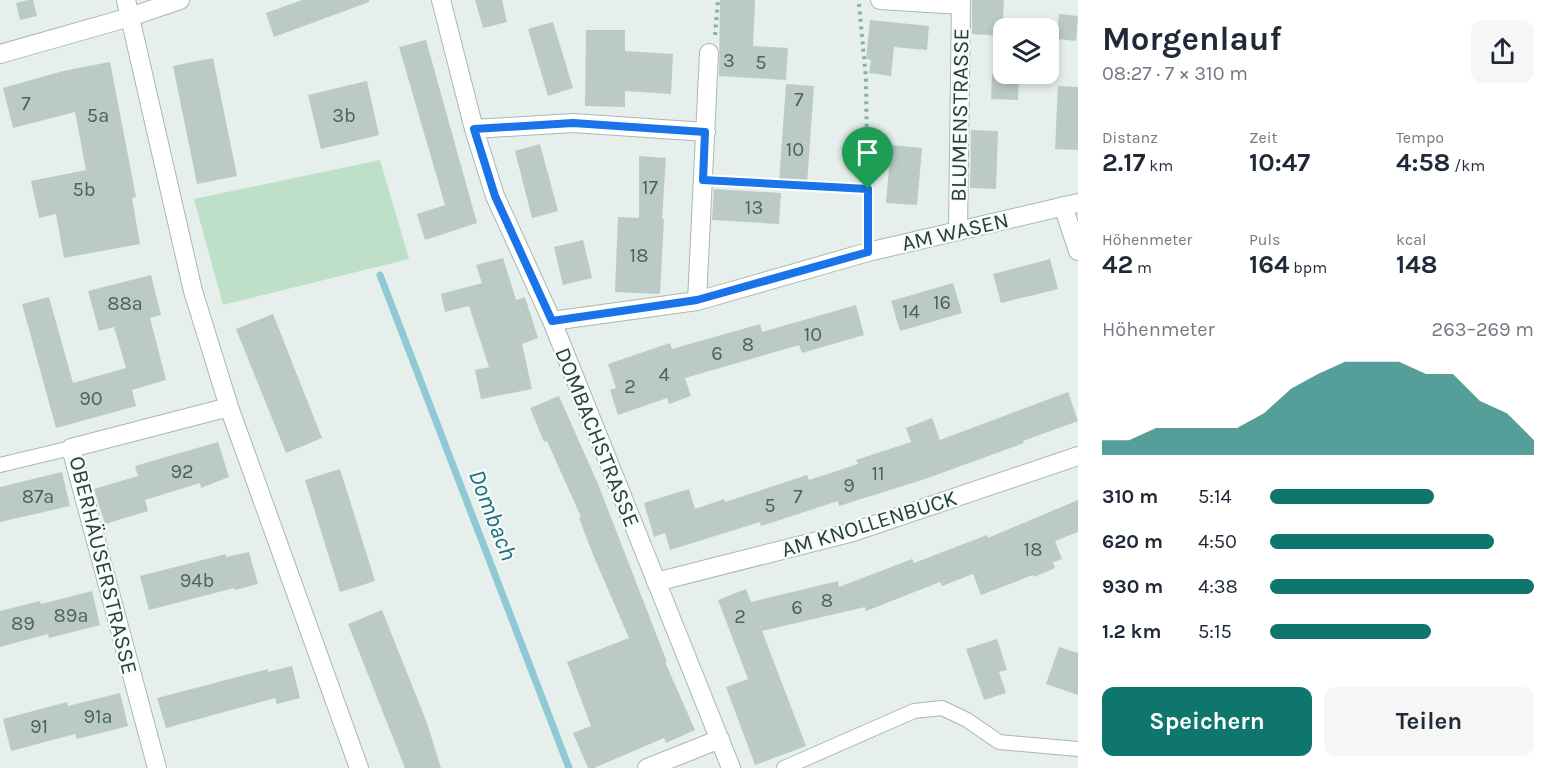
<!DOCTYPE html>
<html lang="de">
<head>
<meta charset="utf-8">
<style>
	:root { --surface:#fff; --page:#f6f6f7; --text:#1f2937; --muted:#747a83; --accent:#0f766e }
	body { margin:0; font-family:Karla,sans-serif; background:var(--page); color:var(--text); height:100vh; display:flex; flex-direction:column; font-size:22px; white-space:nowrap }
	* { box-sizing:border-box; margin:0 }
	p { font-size:20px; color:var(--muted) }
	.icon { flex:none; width:33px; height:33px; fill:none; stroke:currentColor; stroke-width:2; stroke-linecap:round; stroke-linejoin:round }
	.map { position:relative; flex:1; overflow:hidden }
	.details { display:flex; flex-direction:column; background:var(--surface); width:480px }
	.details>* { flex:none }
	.buttons { position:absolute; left:993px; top:18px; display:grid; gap:12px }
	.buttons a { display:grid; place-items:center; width:66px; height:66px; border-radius:12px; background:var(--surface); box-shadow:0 3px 9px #0003; font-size:30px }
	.pin { position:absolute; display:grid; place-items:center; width:51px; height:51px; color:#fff; margin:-62px -26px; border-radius:50% 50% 50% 0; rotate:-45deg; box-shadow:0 0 6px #0007 }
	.pin .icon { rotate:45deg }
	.round { display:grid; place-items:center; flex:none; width:63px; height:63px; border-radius:12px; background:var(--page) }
	.overview { display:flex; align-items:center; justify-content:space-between; height:102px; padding:0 24px }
	h1 { font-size:33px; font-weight:700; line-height:45px }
	.metrics { display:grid; grid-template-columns:repeat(3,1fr); gap:9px; height:102px; padding:6px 24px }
	.metrics div { display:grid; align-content:center }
	.metrics b { font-size:26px; font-weight:700 }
	.metrics small { font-size:16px; font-weight:400 }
	.metrics p { font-size:16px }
	.chart { height:168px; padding:12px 24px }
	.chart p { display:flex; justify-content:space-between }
	.chart svg { width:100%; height:108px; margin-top:6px; fill:var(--accent); opacity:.7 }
	.button { display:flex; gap:12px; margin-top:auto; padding:12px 24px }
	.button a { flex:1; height:69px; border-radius:12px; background:var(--accent); color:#fff; font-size:24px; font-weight:700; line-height:69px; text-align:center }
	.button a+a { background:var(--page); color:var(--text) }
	ul { padding:0 24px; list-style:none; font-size:20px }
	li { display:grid; grid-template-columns:96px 72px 1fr; align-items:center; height:45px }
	li i { height:15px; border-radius:8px; background:var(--accent) }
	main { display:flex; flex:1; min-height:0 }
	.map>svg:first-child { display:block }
	.green { fill:#bfe0c8 }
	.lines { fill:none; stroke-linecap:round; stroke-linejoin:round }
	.stream { stroke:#8ec9d4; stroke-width:7 }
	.building { fill:#bbcac4 }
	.service-casing { stroke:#a8b8b2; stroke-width:16 }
	.minor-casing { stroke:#a8b8b2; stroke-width:20 }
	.path { stroke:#86b3a5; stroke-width:4; stroke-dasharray:3 4.5; stroke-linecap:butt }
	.service { stroke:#fff; stroke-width:14 }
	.minor { stroke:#fff; stroke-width:18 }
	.route-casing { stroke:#fff; stroke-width:12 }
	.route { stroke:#1a73e8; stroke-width:8 }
	.labels { text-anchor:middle; stroke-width:4.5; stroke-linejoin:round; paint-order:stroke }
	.number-label { font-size:20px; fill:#4a645c }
	.street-label { font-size:22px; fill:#24423a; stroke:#f7fbf9 }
	.water-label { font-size:24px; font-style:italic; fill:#1c6f80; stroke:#f7fbf9 }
</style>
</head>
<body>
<main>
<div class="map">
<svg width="1078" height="768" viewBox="0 0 1078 768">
	<rect width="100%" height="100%" fill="#e6efeb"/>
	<path class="green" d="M380,160L409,259L223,305L194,199Z"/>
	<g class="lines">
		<path class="stream" d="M380,275L569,768"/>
	</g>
	<path class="building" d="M28,0H33L37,16L20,20L16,3Z
		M302,0H369V2L274,37L266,13Z
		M475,0H502L507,22L483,28Z
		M720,0H755L753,46L788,48L786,80L719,76Z
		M972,0H1004L1002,36L972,34Z
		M1059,14L1078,16L1076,41L1057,39Z
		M870,20L929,26L927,50L894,47L891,76L869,73L871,60L866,59Z
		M553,22L573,88L548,96L528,29Z
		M586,30H625V51L673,54L671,94L625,91V107L585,106Z
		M426,40L477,223L425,240L417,214L445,205L399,47Z
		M213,58L237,176L197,184L173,66Z
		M110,62L136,197L132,198L140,244L64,258L56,214L39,218L31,181L86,170L75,112L13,128L3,88L63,71Z
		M992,74H1019L1018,100L991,99Z
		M367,81L379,135L321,149L308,95Z
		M786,84L814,86L807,184L779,183Z
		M1058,86L1078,87V150L1055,149Z
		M971,130L998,131L996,189L970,188Z
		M540,144L558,211L532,218L515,151Z
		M891,145L922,148L917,205L886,203Z
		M639,156L666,158L662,219H664L660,294L615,292L618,217L639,218Z
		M714,189L781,193L779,224L712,220Z
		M583,240L592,278L563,285L554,247Z
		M503,258L516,300L525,297L538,338L522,344L532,389L481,399L475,370L489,367L469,306L445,312L441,294L482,283L476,265Z
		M1050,259L1058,289L1001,303L993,274Z
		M151,275L161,315L150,318L166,380L132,390L136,406L56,428L22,304L49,297L73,383L126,368L114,327L99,331L88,291Z
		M953,283L962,313L900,331L891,301Z
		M856,305L864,335L802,353L799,345L685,378L691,396L669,404L667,398L618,415L610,390L616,388L608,364L670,343L672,349L760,324L762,332Z
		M273,314L322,438L286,453L236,329Z
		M1068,392L1078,421L1023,441L1024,443L925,479L839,506L838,501L761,526L760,522L670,550L665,533L654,537L644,503L689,489L695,509L724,499L725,502L807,475L809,480L858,464L856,460L911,442L906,428L932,418L940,440Z
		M559,396L598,484L667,662H665L695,730L666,743L664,738L594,768H588L573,733L591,726L567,662L629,638L594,557L579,518L581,517L547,441L544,442L530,408Z
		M218,442L229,477L201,488L200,483L145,500L148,511L105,524L94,489L138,476L135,466Z
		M340,469L375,581L340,592L305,480Z
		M62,472L70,506L0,522V487Z
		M1078,500V532L1055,541L1062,559L1053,562L1055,568L1034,577L1033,575L981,595L973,574L942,586L940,582L866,611L865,607L762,631L806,746L755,765L726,687L748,679L718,600L746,589L751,602L838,581L839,587L912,559L914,563L987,535L988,538Z
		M249,552L258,584L235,590L234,588L149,610L140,576L226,554V557Z
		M92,591L100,625L49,638L48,634L0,647V611L40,601L41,604Z
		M382,610L427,723L441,768H405L348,624Z
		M997,639L1007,670L999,672L1006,693L984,700L966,649Z
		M1059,647L1078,653V695L1046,684Z
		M292,666L300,698L277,704L275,698L166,728L157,698L268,669V672Z
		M120,693L128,726L77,739L75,734L11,751L3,719L67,702L68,706Z"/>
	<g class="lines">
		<g class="service-casing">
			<path id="service" d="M0,465L71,448
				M784,768L914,711L942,708L967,720L999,742L1078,749"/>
		</g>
		<g class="minor-casing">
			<path id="minor" d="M126,0L193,291L229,407L359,768
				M441,0L474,129L495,196L552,321L731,768
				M880,0L961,5
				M0,54L130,17L180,0
				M474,129L573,123L706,132
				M1063,206L1078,251
				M958,231L961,0
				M697,301L709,53
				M552,321L697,301L868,252L1078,203
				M656,582L853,532L1078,456
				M157,768L71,448L229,407
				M647,768L720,739"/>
		</g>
		<path class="path" d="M859,4L866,79L868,233
			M715,35L718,0
			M722,181L868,189"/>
		<use href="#service" class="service"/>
		<use href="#minor" class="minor"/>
	</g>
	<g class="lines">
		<g class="route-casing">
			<path id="route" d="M573,123L705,132L703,180L868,189V252L697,300L552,321L495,196L474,129Z"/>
		</g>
		<use href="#route" class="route"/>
	</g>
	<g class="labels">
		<g class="number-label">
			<text x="729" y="67">3</text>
			<text x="761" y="69">5</text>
			<text x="799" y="106">7</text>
			<text x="26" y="110">7</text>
			<text x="98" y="122">5a</text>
			<text x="344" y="122">3b</text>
			<text x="795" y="156">10</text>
			<text x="650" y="194">17</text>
			<text x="84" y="196">5b</text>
			<text x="754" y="214">13</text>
			<text x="639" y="262">18</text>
			<text x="942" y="309">16</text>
			<text x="125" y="310">88a</text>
			<text x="911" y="318">14</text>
			<text x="813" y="341">10</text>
			<text x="748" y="351">8</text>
			<text x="717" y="360">6</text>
			<text x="664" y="381">4</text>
			<text x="630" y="393">2</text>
			<text x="91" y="405">90</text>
			<text x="182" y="478">92</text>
			<text x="878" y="480">11</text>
			<text x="849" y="492">9</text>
			<text x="38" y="503">87a</text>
			<text x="798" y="503">7</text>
			<text x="770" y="512">5</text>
			<text x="1033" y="556">18</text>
			<text x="197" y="587">94b</text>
			<text x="827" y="607">8</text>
			<text x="797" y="614">6</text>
			<text x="71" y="622">89a</text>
			<text x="740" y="623">2</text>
			<text x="23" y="630">89</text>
			<text x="98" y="723">91a</text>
			<text x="39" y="733">91</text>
		</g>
		<g class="street-label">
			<text transform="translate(959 115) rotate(-89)" y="8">BLUMENSTRASSE</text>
			<text transform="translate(955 231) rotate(-13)" y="8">AM WASEN</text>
			<text transform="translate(598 437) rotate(68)" y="8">DOMBACHSTRASSE</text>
			<text transform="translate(869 523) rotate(-17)" y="8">AM KNOLLENBUCK</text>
			<text transform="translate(104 565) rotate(76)" y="8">OBERHÄUSERSTRASSE</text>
		</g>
		<g class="water-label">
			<text transform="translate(493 515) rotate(69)" y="8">Dombach</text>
		</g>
	</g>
</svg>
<div class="buttons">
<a><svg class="icon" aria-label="layers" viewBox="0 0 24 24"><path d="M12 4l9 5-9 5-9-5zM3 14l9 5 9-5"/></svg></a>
</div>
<div class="pin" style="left:868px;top:189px;background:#1e9e55"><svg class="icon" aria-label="arrive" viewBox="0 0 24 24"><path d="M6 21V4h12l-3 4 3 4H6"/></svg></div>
</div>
<section class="details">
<div class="overview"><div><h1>Morgenlauf</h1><p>08:27 · 7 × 310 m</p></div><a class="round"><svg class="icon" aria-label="share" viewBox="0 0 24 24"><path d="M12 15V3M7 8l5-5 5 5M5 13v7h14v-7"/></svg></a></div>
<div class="metrics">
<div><p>Distanz</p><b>2.17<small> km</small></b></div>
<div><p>Zeit</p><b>10:47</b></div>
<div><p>Tempo</p><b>4:58<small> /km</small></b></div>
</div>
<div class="metrics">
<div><p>Höhenmeter</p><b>42<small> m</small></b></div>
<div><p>Puls</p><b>164<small> bpm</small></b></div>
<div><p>kcal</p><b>148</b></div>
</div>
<div class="chart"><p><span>Höhenmeter</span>263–269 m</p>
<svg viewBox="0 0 160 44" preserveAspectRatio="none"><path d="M0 44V38L10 38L20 33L30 33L40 33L50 33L60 27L70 17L80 11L90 6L100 6L110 6L120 11L130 11L140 22L150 27L160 38V44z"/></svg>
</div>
<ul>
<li><b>310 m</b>5:14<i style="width:62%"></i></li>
<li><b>620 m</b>4:50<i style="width:85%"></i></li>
<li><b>930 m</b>4:38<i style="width:100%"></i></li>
<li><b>1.2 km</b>5:15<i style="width:61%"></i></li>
</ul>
<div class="button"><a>Speichern</a><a>Teilen</a></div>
</section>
</main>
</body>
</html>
